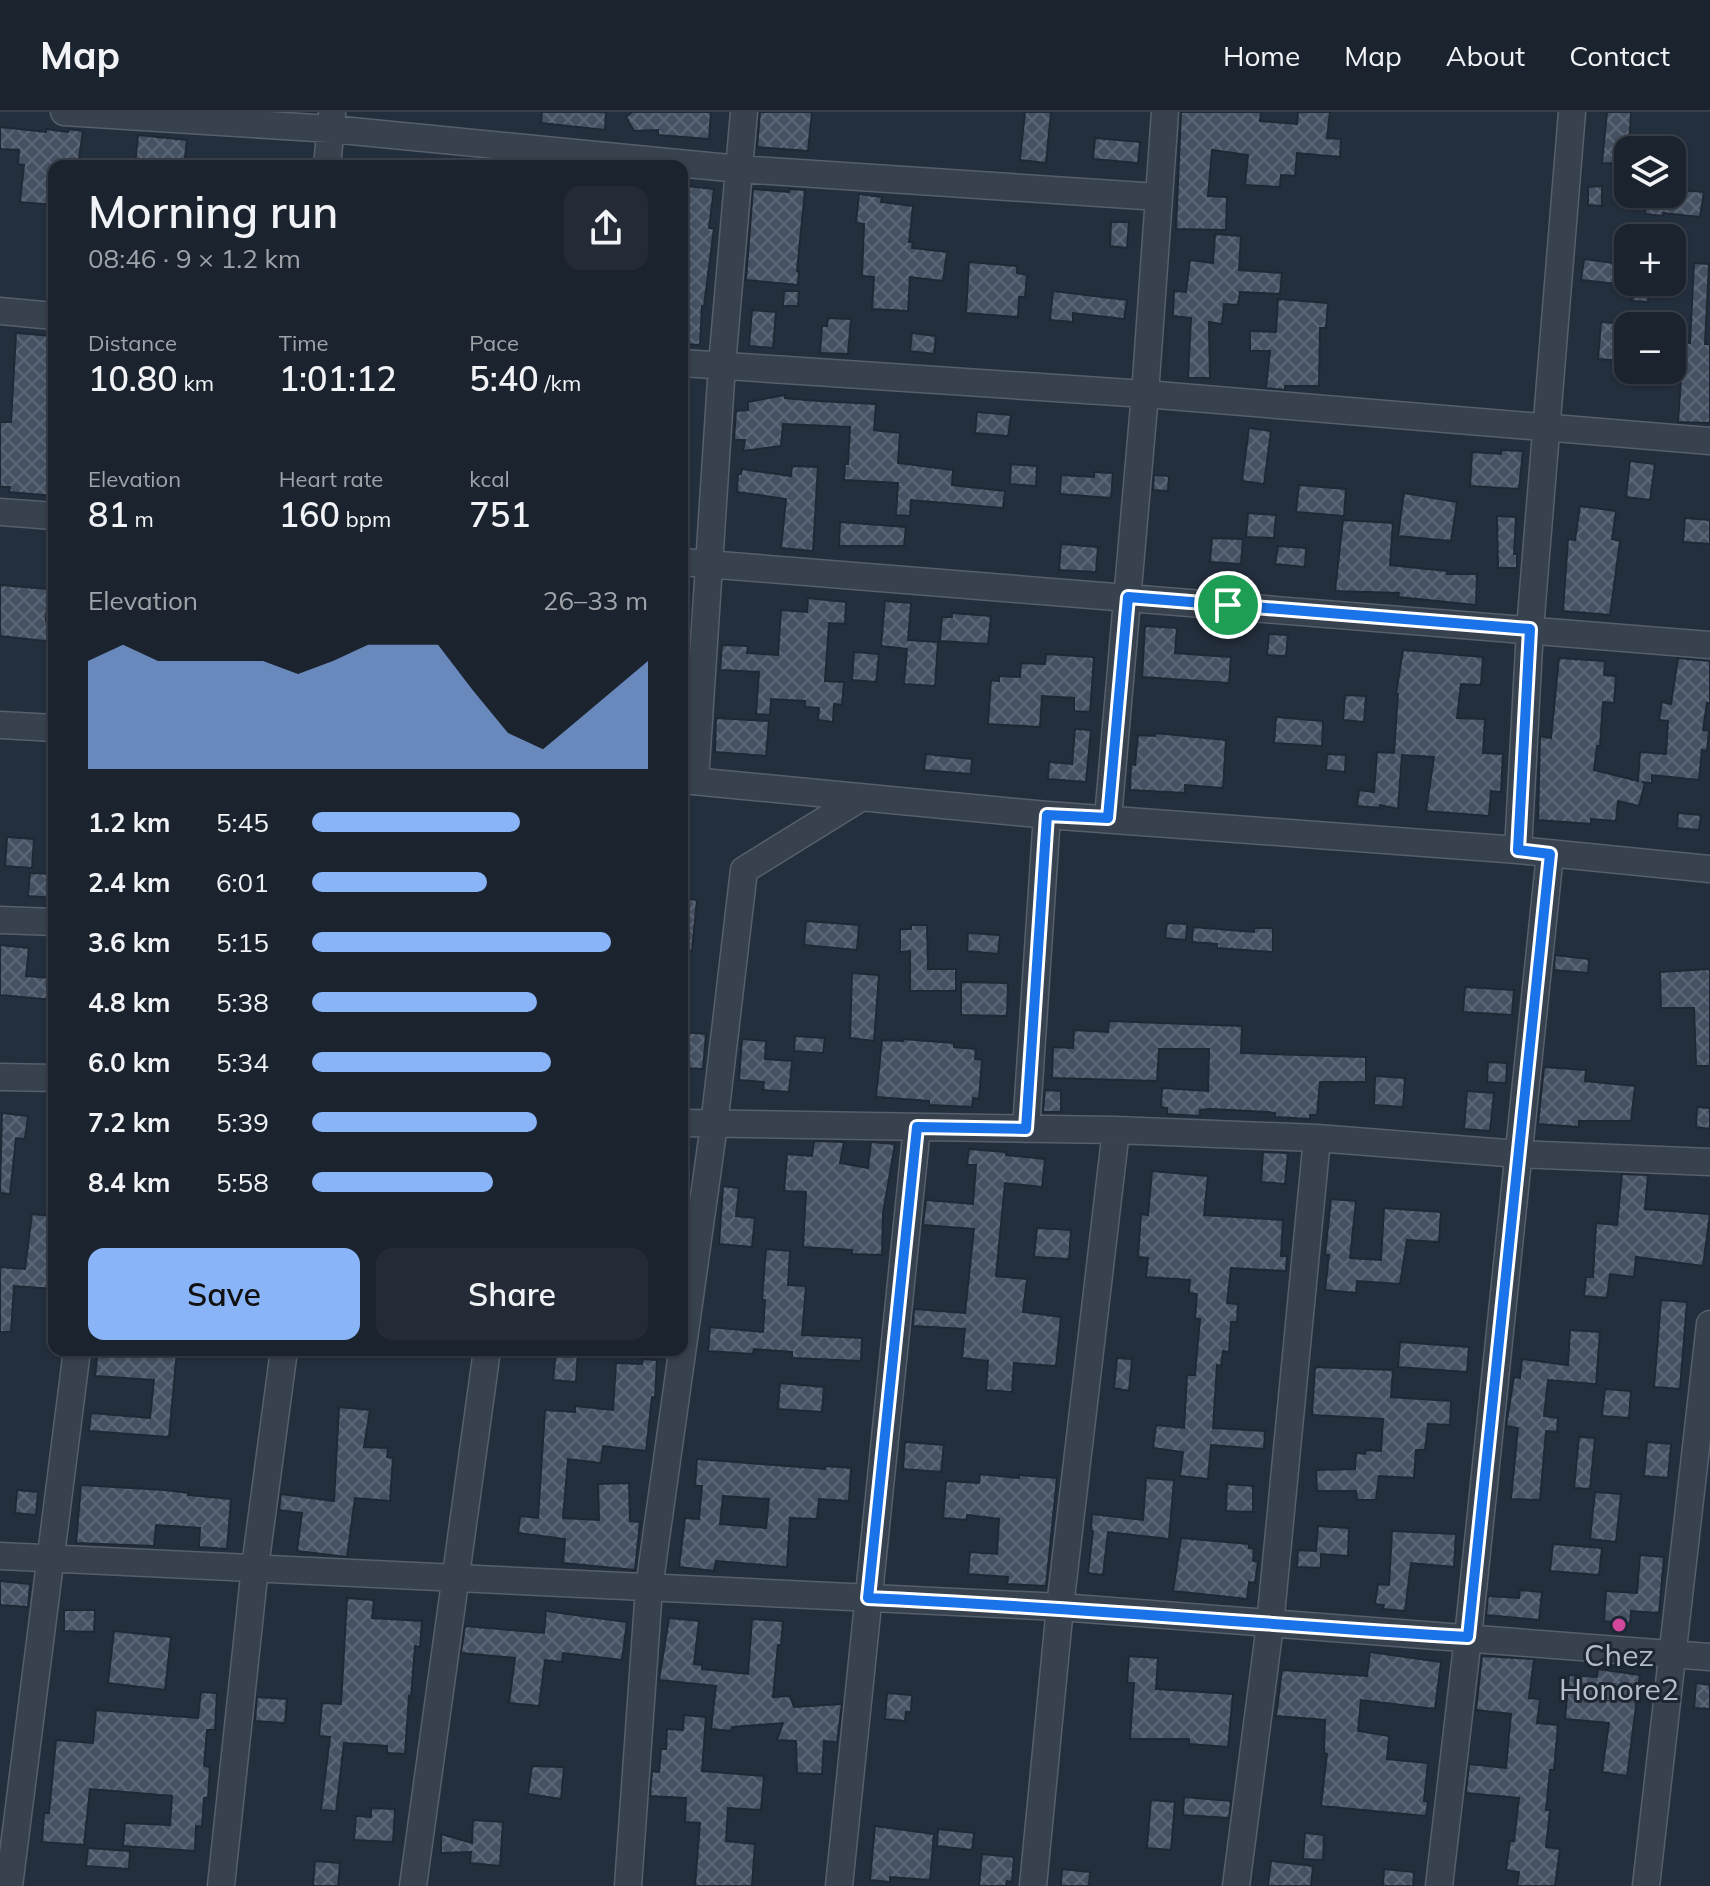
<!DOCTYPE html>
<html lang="en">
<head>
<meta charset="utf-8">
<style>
	:root { --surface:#1b232e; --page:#242b36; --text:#f1f3f6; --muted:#a0a4aa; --line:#39404a; --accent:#8ab4f8 }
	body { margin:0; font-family:Mulish,sans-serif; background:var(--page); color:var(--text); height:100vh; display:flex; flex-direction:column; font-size:30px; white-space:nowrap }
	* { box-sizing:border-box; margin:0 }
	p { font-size:26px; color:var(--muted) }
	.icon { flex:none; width:44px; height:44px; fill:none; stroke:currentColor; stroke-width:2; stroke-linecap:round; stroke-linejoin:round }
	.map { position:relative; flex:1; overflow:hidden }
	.details { position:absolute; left:48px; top:48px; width:640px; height:1196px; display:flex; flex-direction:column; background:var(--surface); border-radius:16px; box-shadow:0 2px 6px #0004,0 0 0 2px var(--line) }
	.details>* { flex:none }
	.fabs { position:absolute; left:1614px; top:24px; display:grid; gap:16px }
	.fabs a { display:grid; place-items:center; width:72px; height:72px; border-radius:16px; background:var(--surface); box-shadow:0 2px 6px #0004,0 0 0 2px var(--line); font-size:40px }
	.pin { position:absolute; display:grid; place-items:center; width:68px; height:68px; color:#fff; margin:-34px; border:4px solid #fff; border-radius:50%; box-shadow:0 2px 8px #0007 }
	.round { display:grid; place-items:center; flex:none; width:84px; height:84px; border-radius:16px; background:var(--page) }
	.head { display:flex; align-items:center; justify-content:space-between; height:136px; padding:0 40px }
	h1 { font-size:44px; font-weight:600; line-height:60px }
	.figures { display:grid; grid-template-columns:repeat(3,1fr); gap:12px; height:136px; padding:8px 40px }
	.figures div { display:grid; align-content:center }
	.figures b { font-size:34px; font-weight:600 }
	.figures small { font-size:22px; font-weight:400 }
	.figures p { font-size:22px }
	.chart { height:224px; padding:16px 40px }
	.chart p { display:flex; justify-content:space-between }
	.chart svg { width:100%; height:144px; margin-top:8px; fill:var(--accent); opacity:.7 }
	.action { display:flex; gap:16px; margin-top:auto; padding:16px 40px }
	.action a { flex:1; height:92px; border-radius:16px; background:var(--accent); color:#111; font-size:32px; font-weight:600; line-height:92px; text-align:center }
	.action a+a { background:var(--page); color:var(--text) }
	ul { padding:0 40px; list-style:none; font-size:26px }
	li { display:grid; grid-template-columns:128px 96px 1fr; align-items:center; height:60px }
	li i { height:20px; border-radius:10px; background:var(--accent) }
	header { display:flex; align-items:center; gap:48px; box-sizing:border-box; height:112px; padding:0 40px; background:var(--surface); border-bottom:2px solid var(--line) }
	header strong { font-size:38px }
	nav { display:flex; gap:44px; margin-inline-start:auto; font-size:28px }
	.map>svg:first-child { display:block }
	.building { fill:url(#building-cross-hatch); stroke:#1f2835; stroke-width:2; fill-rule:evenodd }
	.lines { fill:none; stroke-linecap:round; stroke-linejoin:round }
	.minor-casing { stroke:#565f6c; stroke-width:29 }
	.minor { stroke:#38414e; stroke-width:26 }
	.route-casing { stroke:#fff; stroke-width:16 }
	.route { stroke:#1a73e8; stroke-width:10 }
	.hotel-dot { fill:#d1479c; stroke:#1d2633; stroke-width:3 }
	.labels { text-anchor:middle; stroke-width:6; stroke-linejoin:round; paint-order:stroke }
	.poi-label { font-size:30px; fill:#b4bcc9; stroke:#1d2633 }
</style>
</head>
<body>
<header>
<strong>Map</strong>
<nav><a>Home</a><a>Map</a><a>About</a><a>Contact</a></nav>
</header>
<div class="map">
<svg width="1710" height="1774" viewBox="0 0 1710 1774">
	<defs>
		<pattern id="building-cross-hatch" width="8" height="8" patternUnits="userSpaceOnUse" patternTransform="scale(2)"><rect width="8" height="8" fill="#455162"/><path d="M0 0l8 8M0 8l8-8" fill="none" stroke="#5d6877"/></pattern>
	</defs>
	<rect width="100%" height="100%" fill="#242f3e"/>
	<path class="building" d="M542,0H606L605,18L541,11Z
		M632,0H711L709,27L658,23V18L634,19L626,5Z
		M760,0H812L808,39L757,35Z
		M1025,0H1051L1046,51L1020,48Z
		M1181,0H1261L1260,9L1297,12L1298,0H1330L1327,26L1341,27L1340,45L1297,41L1295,64L1281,63L1280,75L1245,73L1248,43L1212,38L1208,84L1227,85L1226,118L1176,117Z
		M1607,0H1631L1628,52L1602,51Z
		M0,15L46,20V17L68,20L69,17L83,19L78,54H54V93L20,90L24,53L18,52L19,38L0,37Z
		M138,23L187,28L184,54H135Z
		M1095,26L1140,30L1138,51L1093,47Z
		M686,74L714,77L709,116H714L704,194H702L700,233L682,232V139L686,107H682Z
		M1602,74V94L1588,93V75Z
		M753,77L789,80V77L805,78L797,159H799L798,173L746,168Z
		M1680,78L1704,80L1700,105L1663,101V104L1645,102L1647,82H1680Z
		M859,82L882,85L881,90L913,94L909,130H913L912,136L947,140L943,169L910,165L908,199L872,197L874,165L862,164L864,112L856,111Z
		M1111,110H1129L1127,136L1110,134Z
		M1215,122L1241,124L1239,158L1282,161L1280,182L1240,180L1238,193L1224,192L1222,212L1209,210L1210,266H1188L1191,206L1173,204L1174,179L1186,180L1190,148L1213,151Z
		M1584,147L1628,153V173L1581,168Z
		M969,150L1017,154V161L1027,163L1025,185H1019L1018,205L966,201Z
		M1694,151L1709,152L1705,232H1710V311L1678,310L1682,252H1672V230L1690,231Z
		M1634,170H1650L1648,190L1632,189Z
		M784,179H799L798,194H783Z
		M1053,179L1127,188L1124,207L1073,201V210L1050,208Z
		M1278,187L1328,191L1326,216H1320L1319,274H1285V278L1266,276L1270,239H1250V219L1276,220Z
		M752,198L776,200L773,236L749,234Z
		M828,206L851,207L848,242L820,241L822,214H827Z
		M1601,210L1628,212V249L1598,247Z
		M16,221L54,224V384L9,380L10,375H0V310H11Z
		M912,221L936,224L934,242L910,239Z
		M785,283V286L818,289L876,292L874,318L900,321L898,351L953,358L952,373L1005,379L1003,396L911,388L910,404L896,403L898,371L844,368L845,352H848L850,315L783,312L781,334L743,339L745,328H734L736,299L748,298V290Z
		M977,300L1011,303L1008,324L975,321Z
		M1249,316L1271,319L1264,372L1242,369Z
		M1501,338L1523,339L1519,377L1470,374L1472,340L1501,342Z
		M1630,349L1655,352L1650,388L1626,385Z
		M1011,352L1037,354L1036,374L1010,372Z
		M792,354L818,355L813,439L781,436L786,387L737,380L738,362H741L742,357L791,364Z
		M1094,360L1113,361L1111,386L1060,382L1061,363L1094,365Z
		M1154,363L1169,364L1168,379L1153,378Z
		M1299,373L1346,377L1344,404L1296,400Z
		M1404,381L1457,390L1451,429L1398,424Z
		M1580,394L1616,399L1612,427L1620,429L1610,503L1563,499L1568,427L1575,428Z
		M1248,401L1276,403L1274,426L1246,425Z
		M1497,404L1516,405L1514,442H1517V456H1498Z
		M1685,406L1710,408V432L1683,430Z
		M1343,408L1393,411L1390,453L1447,459V462H1477L1476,493L1398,485L1399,481L1335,479Z
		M840,410L906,415L904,434H839Z
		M1212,426L1243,427L1241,452L1210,450Z
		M1061,432L1098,435L1096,460L1059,458Z
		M1278,434L1306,436L1305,455L1275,452Z
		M0,473L48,477L46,509H54V530L0,524Z
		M808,486L846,490L845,512L829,511L825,569L844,570L842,593L834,592L833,610L818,608L819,596L805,595V589L771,587L770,603L756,602L759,560L720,558L722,533L748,534L747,541L778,543L781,498L807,500Z
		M885,489L911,491L908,528L938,530L935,574L904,572L907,537L881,534Z
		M952,501L991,504L988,532L940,529L942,505H952Z
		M1145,514L1177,516L1175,541L1231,545L1229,571L1142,565Z
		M1269,522L1288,523L1286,544L1267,543Z
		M1403,538L1483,545L1481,573L1461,572L1457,606L1485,607L1483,641L1503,642L1501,680L1491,679L1489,704L1426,699L1434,645L1402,643L1398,697L1380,693V696L1357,694L1359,678L1374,680L1377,640L1394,641L1398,582H1396Z
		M854,540L879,542L876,570L852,568Z
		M1046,542L1094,545L1090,600L1074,599V586L1042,584L1040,615L988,612L991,568L999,569V564L1020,565L1021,551L1045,552Z
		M1559,546L1605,549L1604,563L1616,564L1614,591L1603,590L1600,634H1597L1594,658L1638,669L1640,640L1666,642L1668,609L1659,608L1662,590L1671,592L1678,546L1710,549V591H1707L1703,618L1709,619L1707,639L1702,638L1699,668L1652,663V671L1642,670L1645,671L1639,694L1618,689L1616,709L1591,707V712L1538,708L1540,624L1551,626Z
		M1345,583L1366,584L1364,610L1343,608Z
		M1276,605L1323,609L1322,634L1274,631Z
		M716,606L769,609L766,644L715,640Z
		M1075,617L1091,618L1086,670L1048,667L1049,650L1072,652Z
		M1155,621L1226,628L1223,676L1185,673V681L1130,678L1131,652L1135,653L1138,623L1155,624Z
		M926,642L972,647L971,662L924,658Z
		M1327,642L1346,643L1345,660L1326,658Z
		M1678,701L1701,703L1699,718L1677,716Z
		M7,725L34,727L32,756L5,754Z
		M30,761L54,762V786L28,784Z
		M682,786L697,788L692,839L682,838Z
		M806,809L859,813L857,838L804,833Z
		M1167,811L1187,812L1186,828L1165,826Z
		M911,813H927L928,857H956V879H910V839L900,840V817H911Z
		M1193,815L1254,820V816H1273V840L1217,836V832L1192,830Z
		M968,821L1000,823L998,842L967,839Z
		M0,833L29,836L26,864L54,866V888L0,883Z
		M1555,843L1589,847L1588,861L1554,858Z
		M1710,857V954H1696L1694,896H1661L1660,860Z
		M852,861L879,863L874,929L850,926Z
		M961,870L1008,871L1007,904L961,903Z
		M1465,875L1514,878L1512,903L1463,900Z
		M1109,909L1242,914L1241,941L1366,945V970H1320L1317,1003H1310V1007L1275,1005V1001L1268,1000L1210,997L1200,998V1004L1167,1002V996L1161,995L1162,976L1208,979L1209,937H1159L1157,969L1052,966L1053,935L1073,936L1074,918L1108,920Z
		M683,920L706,922L703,957L682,956Z
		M795,924L825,926L823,941L794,939Z
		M742,927L766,929L765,947L792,949L789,980L763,978L764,970L739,968Z
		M903,927L954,931V935L976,937L975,947L982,948L979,987L973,986L972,995L929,993V989L876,985L882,928L903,929Z
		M1488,950L1507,951L1506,971L1487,970Z
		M1544,955L1586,958L1585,969L1635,974L1631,1009H1579V1015L1538,1012Z
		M1375,964L1405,966L1403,995L1374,993Z
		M1045,978L1061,979V1000H1043Z
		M1467,979L1494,981L1490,1019L1464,1017Z
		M1697,995L1710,996V1017L1696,1015Z
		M2,1001L28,1004L25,1027L16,1026L10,1082L0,1081Z
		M814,1029L844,1030L840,1051L868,1056L871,1030L895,1032L883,1101L882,1143L852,1142V1138L803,1135L806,1080L784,1079L787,1042L812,1044Z
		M969,1037L1006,1040V1043L1045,1047L1042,1075L1005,1071L996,1164L1027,1167L1023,1200L1061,1205L1056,1254L1014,1251L1012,1280L986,1278L988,1249L962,1246L965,1217L913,1214L914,1197L965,1201L974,1117L923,1113L926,1088L973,1092L976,1053H967Z
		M1263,1040L1288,1041L1285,1072L1261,1070Z
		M1152,1059L1208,1064L1204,1103L1283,1108L1281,1144H1287L1286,1159L1231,1156L1227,1191L1238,1192L1237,1210H1231L1229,1240L1223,1239L1221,1254L1217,1253L1213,1316L1265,1319L1264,1337L1211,1333L1208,1367L1180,1364L1183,1340L1153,1336L1156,1313L1184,1316L1187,1263H1195L1200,1207H1195L1197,1182L1189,1181L1190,1168L1146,1165L1148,1146L1138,1145L1141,1102L1148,1103Z
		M1622,1062L1648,1063L1645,1097L1710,1102L1703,1154L1636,1145L1634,1165L1610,1162L1607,1186L1584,1184L1586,1165H1593L1596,1111L1617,1113Z
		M723,1074L739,1076L736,1104L755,1106L752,1135L719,1132Z
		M1331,1087L1356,1089L1350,1146L1381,1148L1384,1096L1441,1100L1439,1130L1407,1128L1400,1172L1357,1169L1356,1181L1325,1178L1329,1143H1325Z
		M32,1102L54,1104V1177L14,1174L11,1220H0V1155L25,1157Z
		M1037,1116L1071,1118L1069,1147L1034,1145Z
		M766,1137L790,1139L788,1173L806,1174L802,1223L862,1226L861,1249L792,1246V1240L754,1237L753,1242L708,1239L710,1215L763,1220L765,1188H762Z
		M1661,1188L1687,1190L1680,1277L1654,1275Z
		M1570,1218L1600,1220L1596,1272L1548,1268L1544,1304L1558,1306L1557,1320L1546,1319L1540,1388L1511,1387L1518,1316L1506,1314L1514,1265L1520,1266L1522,1247L1568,1253Z
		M1400,1230L1469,1235L1467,1260L1398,1255Z
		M98,1238H177L169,1325L89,1319L91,1301L150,1306L154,1268L95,1264Z
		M556,1238H578L576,1270L553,1268Z
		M1117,1246L1132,1247L1129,1279L1114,1276Z
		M643,1247L657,1248L655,1286L652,1285L646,1339L603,1334L601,1351L568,1347L563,1406L599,1408L598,1372L629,1371L630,1409L640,1410L635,1458L563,1451L565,1427L518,1421L520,1404L538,1406L545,1298L575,1300V1294L613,1298L616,1251L642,1252Z
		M1315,1255L1393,1258L1391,1285L1451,1289L1450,1313L1428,1312L1425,1338H1416L1414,1366L1379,1364L1376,1388H1357L1356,1379H1317L1316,1358L1355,1357L1356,1341L1365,1342L1366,1338L1381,1339L1383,1307L1312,1303Z
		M780,1271L824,1275L822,1300L778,1297Z
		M1605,1277L1631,1279L1629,1306L1602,1304Z
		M339,1295L370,1298L364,1335L388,1336L387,1345L393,1346L390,1389L355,1386L347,1445L297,1439L302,1401L279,1398L281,1382L334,1389Z
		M1579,1325L1595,1326L1590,1377L1574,1376Z
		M905,1330L944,1333L941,1360L903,1357Z
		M1647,1330L1671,1332L1668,1366L1644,1364Z
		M697,1347L825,1357L826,1354L851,1356L849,1389L819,1387L817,1407L790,1406L787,1455L716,1449L714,1459L679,1455L685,1406L699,1407L702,1374H695ZM723,1384L769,1387L766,1416L720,1412Z
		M980,1362L1019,1366V1363L1057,1366L1046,1474L1007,1472L1008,1465L968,1462L970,1440L997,1442L999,1407L967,1403V1408L943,1406L946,1369L979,1371Z
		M1146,1366L1174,1368L1169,1427L1108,1420L1103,1463L1088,1461L1093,1419L1091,1418L1092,1402L1143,1408Z
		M1227,1372L1253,1374V1400L1226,1399Z
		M81,1373L165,1378L189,1381L188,1383L231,1387L227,1437L199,1435L200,1416L156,1413L154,1434L76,1431Z
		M17,1378L38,1380L36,1403L15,1401Z
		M1595,1380L1621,1382L1616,1430L1590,1427Z
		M1318,1414L1349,1416L1348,1444L1321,1442V1456L1297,1455L1298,1438L1316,1439Z
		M1392,1419L1456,1422L1454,1455L1411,1451L1405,1499L1383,1497L1384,1493L1375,1492L1378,1472L1389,1473Z
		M1181,1426L1249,1432V1436L1254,1437L1253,1449L1258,1450L1255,1471L1249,1470L1247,1487L1173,1479Z
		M1553,1432L1602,1436L1599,1463L1550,1459Z
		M1640,1443L1664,1445L1659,1501L1631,1499L1630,1512L1604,1509L1606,1479L1637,1481Z
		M0,1469L30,1472L28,1495L0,1493Z
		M1520,1478L1542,1480L1539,1508L1486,1503L1488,1484L1519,1486Z
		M347,1486L374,1488L372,1506L422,1509L420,1535L415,1534L411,1585L409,1584L405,1642L387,1641V1634L344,1631L336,1699L321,1698L330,1625L319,1624L322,1591L341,1592Z
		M64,1498H95L94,1520L64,1519Z
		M546,1499L627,1510L622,1548L563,1541L562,1550L545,1548L539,1594L509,1591L515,1546L461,1541L465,1514L544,1521Z
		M669,1506L699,1509L694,1552L702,1553V1557L748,1562L752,1507L783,1509L781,1533H778L773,1585L790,1584L794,1595L842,1592L837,1630L824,1629L822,1662L797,1661L796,1629L777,1628L783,1611L732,1615L731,1619L711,1617L716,1574L659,1568Z
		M114,1519L171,1525L165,1578L108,1571Z
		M1370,1540L1441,1550L1435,1597L1361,1588L1358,1619L1389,1624L1387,1647L1428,1651L1424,1689H1428L1426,1704L1321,1694L1327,1642L1324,1641L1325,1608L1276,1604L1282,1558L1367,1564Z
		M1129,1544L1158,1546L1156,1577L1233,1582L1228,1635L1189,1632V1627H1130L1134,1571H1127Z
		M1482,1544L1534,1547L1529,1586L1540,1587L1537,1611L1558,1613L1554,1658H1550L1546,1698H1550L1546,1735L1560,1737L1555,1774H1517L1519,1760L1506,1758L1510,1729H1514L1519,1686L1466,1681L1469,1652L1506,1656L1511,1602L1476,1598Z
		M1598,1557L1640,1563L1627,1664L1602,1660L1609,1611L1565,1607L1569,1563L1597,1565Z
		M1696,1571L1710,1573V1597L1694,1596Z
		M201,1580L217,1581L215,1618H207L204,1654L210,1655L208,1686H204L202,1715L196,1714L195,1739L123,1734L125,1711L170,1713L172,1684L90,1677L84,1733L42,1730L44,1701H49L56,1628L93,1631L96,1598L198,1606Z
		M887,1581L912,1583L911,1600H906L905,1609L885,1607Z
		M257,1585L287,1587L285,1611L255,1609Z
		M684,1603L706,1605L702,1659L764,1664L761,1698L728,1696L726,1729L755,1732L752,1774H695L700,1711L685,1710L686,1686L650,1684L652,1659L659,1660L661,1637H666L667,1617L683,1618Z
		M532,1654L564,1655L561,1687L528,1682Z
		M1184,1685L1231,1689L1229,1706L1183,1703Z
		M1151,1688L1175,1690L1171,1738L1147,1736Z
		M371,1696L395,1697L393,1730L354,1728L356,1704L371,1705Z
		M473,1708L503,1710L500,1754L470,1751L471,1740L441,1741V1722L472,1731Z
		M875,1714L934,1722L930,1768L890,1765V1770L870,1768Z
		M938,1717L974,1721L972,1738L937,1734Z
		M1305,1721L1324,1723L1323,1748L1303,1747Z
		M88,1736L130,1739L129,1757L86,1754Z
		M982,1742L1014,1745L1012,1770L1007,1769L1006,1774H979Z
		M315,1749L340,1751L338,1774H313Z
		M1271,1749L1313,1754L1311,1774H1268Z
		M1062,1757L1090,1760L1089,1774H1061Z
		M1384,1757L1414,1760L1413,1774H1383Z"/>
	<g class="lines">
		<g class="minor-casing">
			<path id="minor" d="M64,0L331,17L739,57L1159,85
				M327,54L332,2
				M0,199L54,204
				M682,251L1145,282L1710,329
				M0,400L54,404
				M682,450L1710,533
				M0,613L54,616
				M682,668L1047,703L1518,738L1710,757
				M695,669L722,253L744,0
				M1108,706L1145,282L1165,0
				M1518,738L1530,517L1572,0
				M0,808L54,810
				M0,965L54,966
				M682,1011L1116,1018L1317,1026L1519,1042L1710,1050
				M1026,1017L1047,703
				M0,1444L1060,1495L1710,1545
				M9,1774L77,1238
				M221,1774L255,1455L284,1238
				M413,1774L487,1238
				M628,1774L649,1476L714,1013L744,758L862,685
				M839,1774L917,1015
				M1033,1774L1060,1495L1116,1018
				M1236,1774L1270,1513L1317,1026
				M1439,1774L1468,1525L1550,742
				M1646,1774L1710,1212"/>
		</g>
		<use href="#minor" class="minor"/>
	</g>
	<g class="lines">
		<g class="route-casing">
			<path id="route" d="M1128,485L1530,517L1518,738L1550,742L1468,1525C1268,1513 1068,1495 868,1486L917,1015L1026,1017L1047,703L1108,706Z"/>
		</g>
		<use href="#route" class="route"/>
	</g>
	<circle class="hotel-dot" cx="1619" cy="1513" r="8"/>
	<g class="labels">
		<g class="poi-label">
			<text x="1619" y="1554">Chez<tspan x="1619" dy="34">Honore2</tspan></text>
		</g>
	</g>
</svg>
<div class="fabs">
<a><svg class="icon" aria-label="layers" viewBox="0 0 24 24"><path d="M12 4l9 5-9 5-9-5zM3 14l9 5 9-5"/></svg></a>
<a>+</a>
<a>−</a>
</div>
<div class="pin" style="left:1228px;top:493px;background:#1e9e55"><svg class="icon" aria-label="arrive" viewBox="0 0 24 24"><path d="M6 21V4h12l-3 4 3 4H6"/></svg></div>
<section class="details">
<div class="head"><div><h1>Morning run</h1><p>08:46 · 9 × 1.2 km</p></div><a class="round"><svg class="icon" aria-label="share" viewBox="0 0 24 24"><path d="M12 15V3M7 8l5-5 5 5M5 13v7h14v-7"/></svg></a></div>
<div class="figures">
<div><p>Distance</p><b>10.80<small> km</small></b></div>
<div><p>Time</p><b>1:01:12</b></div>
<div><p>Pace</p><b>5:40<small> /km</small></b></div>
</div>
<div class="figures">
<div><p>Elevation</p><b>81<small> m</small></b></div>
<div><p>Heart rate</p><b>160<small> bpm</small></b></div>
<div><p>kcal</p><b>751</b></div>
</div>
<div class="chart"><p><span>Elevation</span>26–33 m</p>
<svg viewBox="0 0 160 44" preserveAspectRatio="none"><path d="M0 44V11L10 6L20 11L30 11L40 11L50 11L60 15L70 11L80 6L90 6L100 6L110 20L120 33L130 38L140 29L150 20L160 11V44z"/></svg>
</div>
<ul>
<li><b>1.2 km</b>5:45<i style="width:62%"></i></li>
<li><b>2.4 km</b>6:01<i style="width:52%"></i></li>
<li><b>3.6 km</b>5:15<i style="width:89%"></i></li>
<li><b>4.8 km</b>5:38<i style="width:67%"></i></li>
<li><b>6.0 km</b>5:34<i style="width:71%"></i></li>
<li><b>7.2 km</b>5:39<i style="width:67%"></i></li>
<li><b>8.4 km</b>5:58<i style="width:54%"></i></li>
</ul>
<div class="action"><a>Save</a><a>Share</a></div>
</section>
</div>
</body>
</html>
